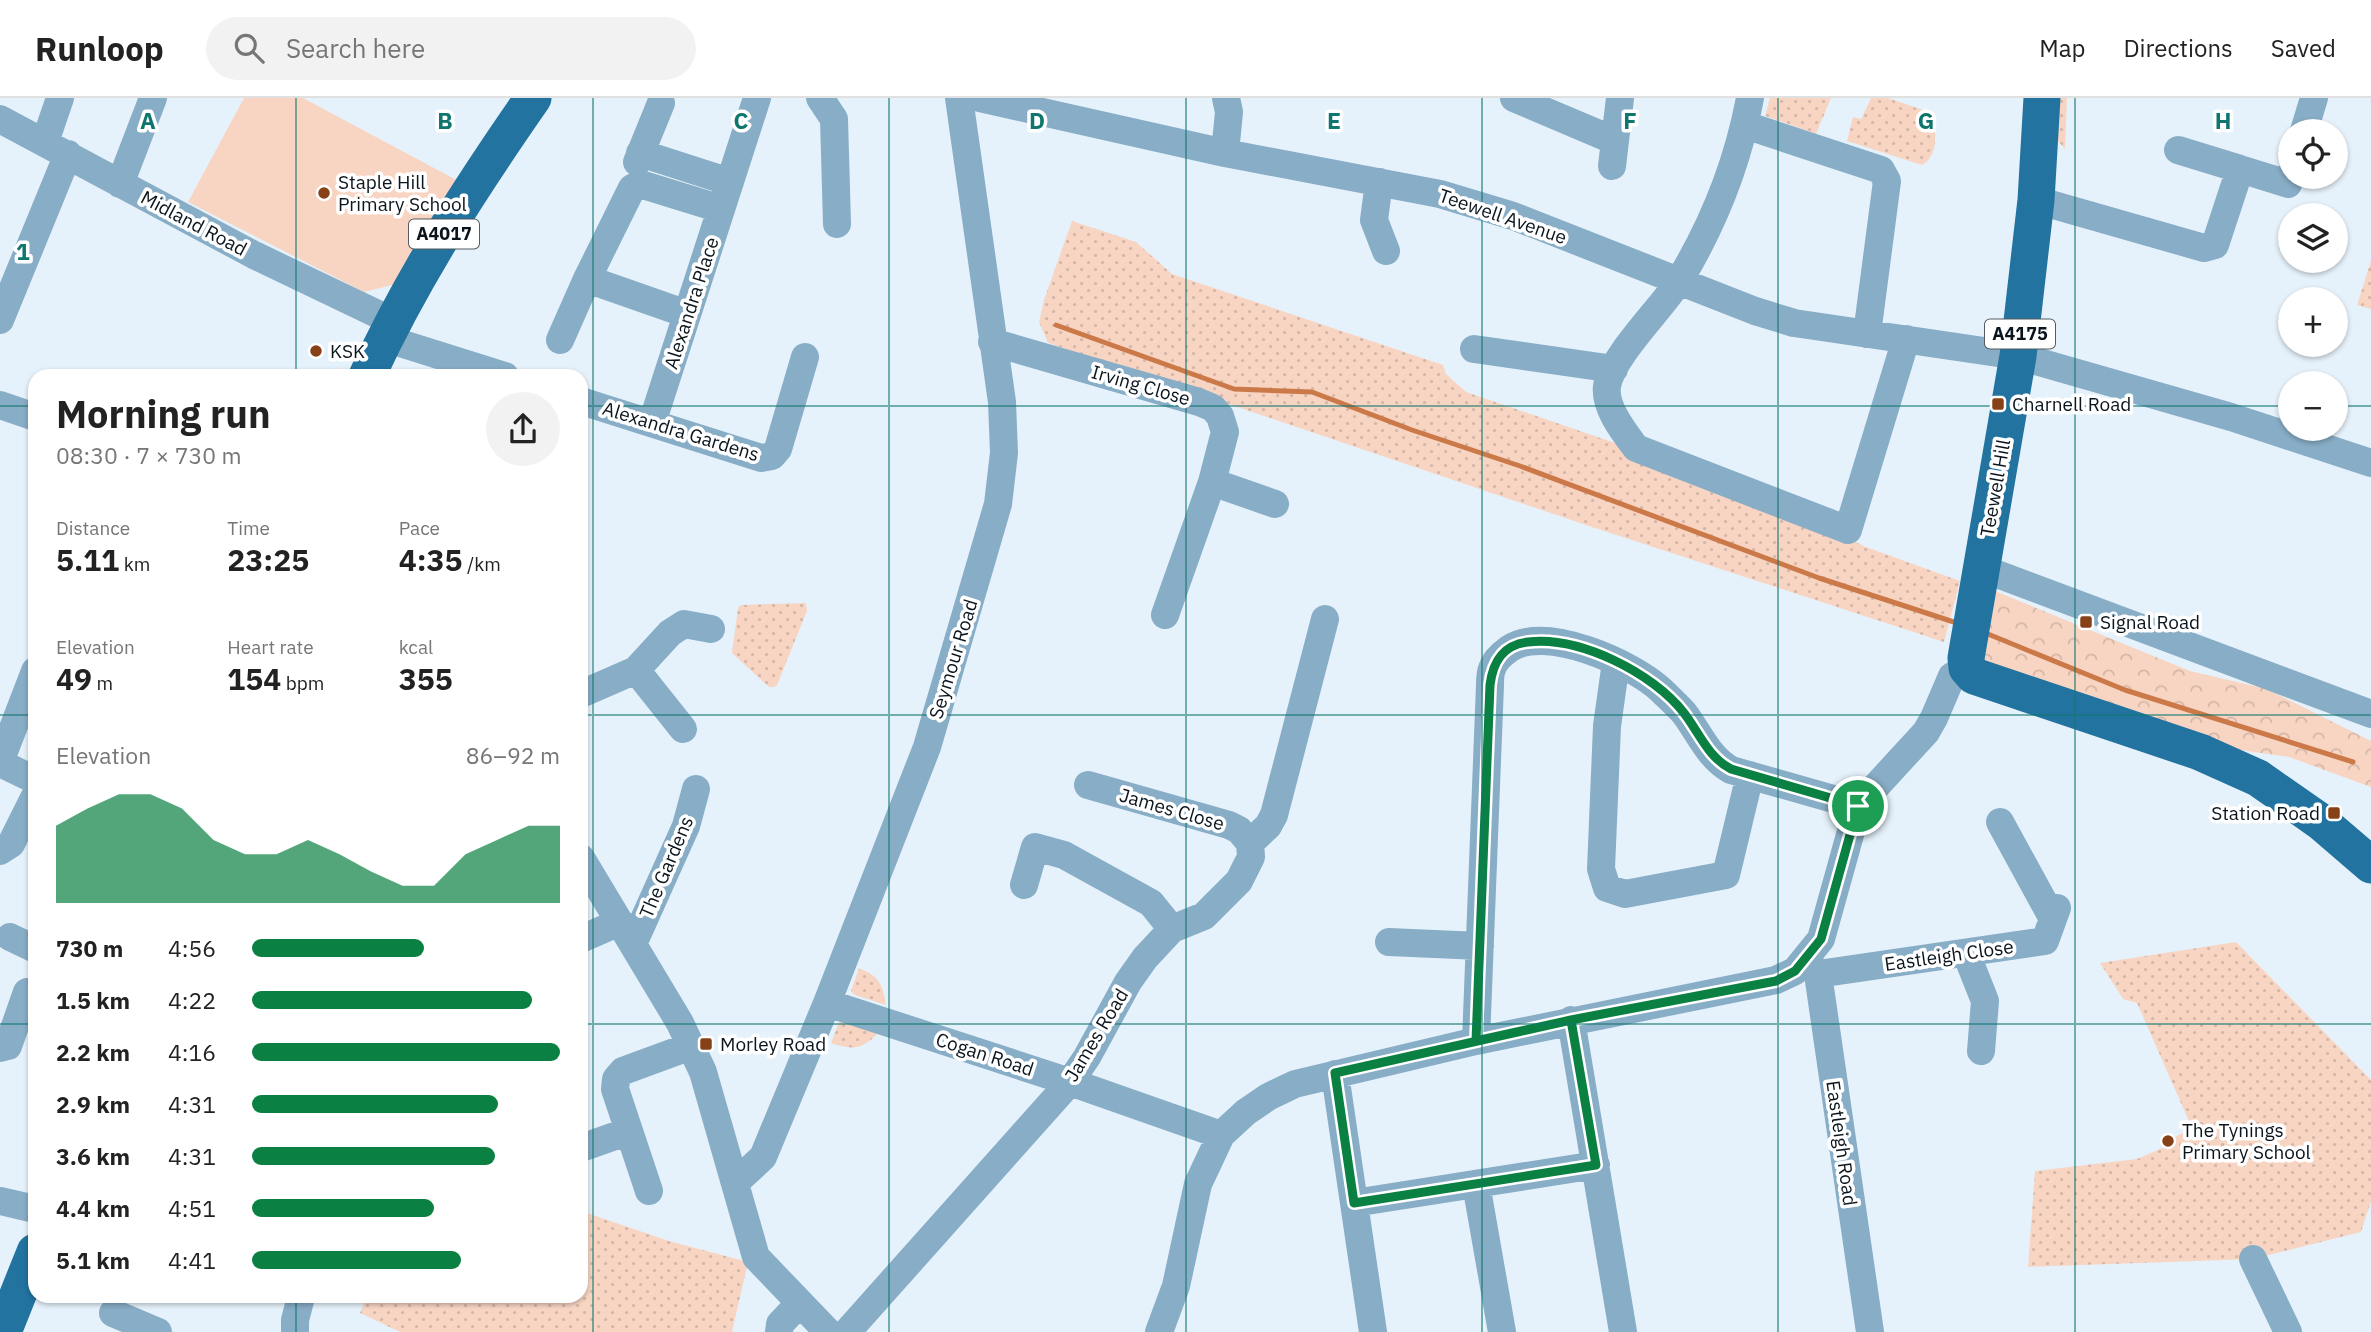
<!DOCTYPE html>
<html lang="en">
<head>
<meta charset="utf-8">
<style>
	:root { --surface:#fff; --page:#f2f2f2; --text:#222; --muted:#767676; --line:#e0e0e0; --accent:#0b8043 }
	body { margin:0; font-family:"IBM Plex Sans",sans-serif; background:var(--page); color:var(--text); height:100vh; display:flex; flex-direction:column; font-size:26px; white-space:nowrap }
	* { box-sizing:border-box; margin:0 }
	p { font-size:23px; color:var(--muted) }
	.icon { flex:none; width:38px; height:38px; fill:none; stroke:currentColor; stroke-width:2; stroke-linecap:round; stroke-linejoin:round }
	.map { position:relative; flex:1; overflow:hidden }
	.details { position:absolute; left:28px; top:271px; width:560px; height:934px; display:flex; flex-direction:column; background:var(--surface); border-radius:21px; box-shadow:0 2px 5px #0004 }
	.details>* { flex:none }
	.tools { position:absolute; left:2278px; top:21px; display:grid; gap:14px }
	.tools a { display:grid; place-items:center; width:70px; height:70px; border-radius:50%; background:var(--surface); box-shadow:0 2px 5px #0004; font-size:35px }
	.pin { position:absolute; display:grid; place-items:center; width:60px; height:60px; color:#fff; margin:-30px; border:4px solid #fff; border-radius:50%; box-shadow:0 2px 7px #0007 }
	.round { display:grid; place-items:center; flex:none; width:74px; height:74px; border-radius:37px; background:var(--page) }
	.summary { display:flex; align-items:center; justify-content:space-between; height:119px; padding:0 28px }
	h1 { font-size:38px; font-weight:700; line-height:52px }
	.metrics { display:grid; grid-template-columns:repeat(3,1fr); gap:10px; height:119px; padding:7px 28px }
	.metrics div { display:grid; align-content:center }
	.metrics b { font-size:30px; font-weight:700 }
	.metrics small { font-size:19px; font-weight:400 }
	.metrics p { font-size:19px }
	.chart { height:196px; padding:14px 28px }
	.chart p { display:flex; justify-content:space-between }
	.chart svg { width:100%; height:126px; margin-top:7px; fill:var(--accent); opacity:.7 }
	ul { padding:0 28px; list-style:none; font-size:23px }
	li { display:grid; grid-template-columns:112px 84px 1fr; align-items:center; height:52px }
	li i { height:18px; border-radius:9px; background:var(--accent) }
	header { display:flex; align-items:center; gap:42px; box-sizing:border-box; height:98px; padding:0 35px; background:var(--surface); border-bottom:2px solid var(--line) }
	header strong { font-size:33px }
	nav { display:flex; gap:38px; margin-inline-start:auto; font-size:24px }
	.search { width:490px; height:63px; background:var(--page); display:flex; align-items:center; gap:18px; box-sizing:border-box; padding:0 24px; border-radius:38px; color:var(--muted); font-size:26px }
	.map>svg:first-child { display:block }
	.grass { fill:url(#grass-dots) }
	.forest { fill:url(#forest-crowns) }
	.park { fill:#f8d5c3 }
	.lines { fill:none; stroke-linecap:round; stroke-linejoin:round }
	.stream { stroke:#cc7949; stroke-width:5 }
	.minor { stroke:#88adc6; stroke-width:28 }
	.major { stroke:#2273a0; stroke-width:37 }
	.route-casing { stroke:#fff; stroke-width:14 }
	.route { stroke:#0b8043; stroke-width:9 }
	.grid { fill:none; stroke:#0f766e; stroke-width:2; stroke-opacity:0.55 }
	.poi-dot { fill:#864216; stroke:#fff; stroke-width:2.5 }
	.labels { text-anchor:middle; stroke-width:7; stroke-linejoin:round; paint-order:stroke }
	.shield { fill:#fff; stroke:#545b61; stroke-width:2 }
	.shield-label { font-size:18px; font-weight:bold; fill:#0a151d }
	.poi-label { font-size:19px; fill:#0a151d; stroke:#fff; text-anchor:start }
	.street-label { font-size:19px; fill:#0a151d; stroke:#fff }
	.grid-label { font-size:23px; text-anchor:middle; font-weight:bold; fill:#0f766e; stroke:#fff; stroke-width:7; stroke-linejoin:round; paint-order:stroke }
</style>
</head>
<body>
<header>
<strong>Runloop</strong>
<div class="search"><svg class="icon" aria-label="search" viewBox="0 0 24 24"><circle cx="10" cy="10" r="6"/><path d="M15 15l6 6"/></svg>Search here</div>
<nav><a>Map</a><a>Directions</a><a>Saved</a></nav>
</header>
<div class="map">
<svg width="2371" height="1234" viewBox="0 0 2371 1234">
	<defs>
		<pattern id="grass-dots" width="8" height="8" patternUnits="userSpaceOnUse" patternTransform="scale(1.75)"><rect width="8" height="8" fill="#f8d5c3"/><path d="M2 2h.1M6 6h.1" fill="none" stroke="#d3b6a7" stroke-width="1.8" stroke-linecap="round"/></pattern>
		<pattern id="forest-crowns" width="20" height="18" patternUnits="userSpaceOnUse" patternTransform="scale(1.75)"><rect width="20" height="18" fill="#f8d5c3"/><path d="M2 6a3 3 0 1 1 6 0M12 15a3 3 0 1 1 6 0" fill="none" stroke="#d3b6a7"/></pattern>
	</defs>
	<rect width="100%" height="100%" fill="#e6f2fb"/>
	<path class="grass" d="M1770,0H1831L1816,36L1765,18Z
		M1871,0H1888L1935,16C1934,35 1940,56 1922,67L1847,43L1853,19L1861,21Z
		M2057,0H2067L2065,51L2057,42Z
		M1072,123L1136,144L1172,176L1443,267L1446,276L1466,294L1682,368L1774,405L1866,449L1960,483L1944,544L1589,428L1048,245L1039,224L1044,202Z
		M2371,163V211L2357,207Z
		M806,505L807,513L777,587L774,589H769L732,555L738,510L741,507Z
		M2236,844L2371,982V1103L2361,1134L2253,1161L2028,1169L2035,1073L2137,1061L2174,1045L2173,1040L2192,1030L2137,905L2123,901L2100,865Z
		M859,870C880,879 882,885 886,907L855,897L851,893Z
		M845,921L881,932C863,951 855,953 831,945L839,924Z
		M581,1113L669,1143L748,1164L732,1234H400L360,1215L367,1199H581Z"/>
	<path class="forest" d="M1990,491L2190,573L2267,591L2371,643V689L2289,659L2225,650L1985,567L1975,553Z"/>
	<path class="park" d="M244,0H303L462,85L400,185L364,194L188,104Z"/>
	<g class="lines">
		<path class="stream" d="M1056,227L1234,291L1312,294L1412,332L1520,368L1819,480L1960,526
			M1983,534L2125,592L2353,664"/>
		<path class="minor" d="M820,0L834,21L837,126
			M980,0L1225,55L1440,96L1513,118L1755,213L1794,225L2018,258L2231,319L2371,365
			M1514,0L1606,39
			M1750,0C1738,64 1713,127 1679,183C1661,211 1612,258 1607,288C1604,309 1624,334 1636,350L1848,432L1906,241
			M0,21L254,157L392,223
			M1745,27L1881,72L1887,83L1867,236
			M2304,33L2314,0
			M45,44L60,0
			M640,55L730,84
			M1225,55L1229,14L1226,0
			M637,64L661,5
			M1612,68L1620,0
			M2240,71L2288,86L2291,76
			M1379,84L1374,122L1386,153
			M120,86L153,0
			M2036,102L2204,150L2215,147L2240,71L2178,52
			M687,216L587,181L632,90L640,86L721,111
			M0,222L68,56
			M384,240L505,278
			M560,242L587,181
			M992,244L1199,304L1213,310L1220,318L1225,334L1212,384L1165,517
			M1474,251L1614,271
			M581,303L761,360L772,358L778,351L805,259
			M0,307L35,319
			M652,325L757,0
			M1212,384L1275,406
			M1981,470L2371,616
			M1616,564L1607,628L1601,771L1607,790L1625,796L1726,777L1750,677
			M636,572L683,631
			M581,596L636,572L670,535L684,526L711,531
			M0,664L35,573
			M0,665L35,682
			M1088,687L1229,727L1239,732L1250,745
			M2000,724L2053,821
			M0,753L11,746L35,698
			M581,760L680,925L703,974L756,1159L828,1234
			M1024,787L1035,749L1064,757L1151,805L1172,831
			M10,839L35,851
			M581,841L620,824
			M1389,844L1480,848
			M633,846L686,728L696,691
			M1966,855L1985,903L1981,953
			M1806,861L1818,876L1870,1234
			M1818,876L2045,843L2057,810
			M827,905L1070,984L1221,1037
			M1571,922L1623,1234
			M1476,943L1490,587C1490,582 1490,576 1492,571C1494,563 1502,556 1509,551C1545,526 1632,565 1661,592C1669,600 1677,607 1684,615C1700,636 1708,659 1731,672L1858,708
			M0,950L8,948L27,894
			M1335,976L1373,1234
			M581,1050L629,1033
			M736,1084L763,1059L827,905L927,649L998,406L1004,355L1002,304L959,0
			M1476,1086L1502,1234
			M649,1093L615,991L616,981L623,973L691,948
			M0,1103L35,1111
			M1354,1105L1596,1067
			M2253,1161L2288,1234
			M113,1215L158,1234
			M295,1234V1222L301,1199
			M779,1234L780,1226L800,1205
			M847,1234L1070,984L1087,959L1128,884L1145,860L1172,831L1204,818L1239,783L1251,759L1250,745L1268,728L1274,717L1325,521
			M1159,1234L1176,1188L1198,1086L1221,1037L1246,1014L1268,999L1295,986L1476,943L1776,882L1795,873L1821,841L1858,708L1926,634L1934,620L1952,578L1967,570"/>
		<path class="major" d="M2042,0L2036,102L2018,258L1966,560L1967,570L1974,578L2200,654L2258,680L2321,724L2371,767
			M367,278C412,180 471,89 533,0
			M3,1234L35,1154"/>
	</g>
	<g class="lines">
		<g class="route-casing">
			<path id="route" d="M1858,708L1821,841L1795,873L1776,883L1571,922L1335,975L1354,1105L1596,1067L1571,922L1476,943L1490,587C1493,563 1503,547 1528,544C1580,538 1653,575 1684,615C1700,636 1708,659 1731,671L1858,708"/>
		</g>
		<use href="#route" class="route"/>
	</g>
	<path class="grid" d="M296,0V278M593,0V1234M889,0V1234M1186,0V1234M1482,0V1234M1778,0V1234M2075,0V1234M0,308H35M581,308H2291M2336,308H2371M0,617H35M581,617H2371M0,926H35M581,926H2371M296,1199V1234"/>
	<g class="poi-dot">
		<circle cx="324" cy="95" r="7"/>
		<circle cx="316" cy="253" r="7"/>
		<rect x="1991" y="299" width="14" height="14" rx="3.5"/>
		<rect x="2079" y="517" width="14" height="14" rx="3.5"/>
		<rect x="2327" y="708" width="14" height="14" rx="3.5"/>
		<rect x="699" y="939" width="14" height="14" rx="3.5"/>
		<circle cx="2168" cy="1043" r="7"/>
	</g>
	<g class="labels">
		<g class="shield">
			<rect x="409" y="121.5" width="70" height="29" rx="5"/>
			<rect x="1985" y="221.5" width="70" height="29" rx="5"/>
		</g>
		<g class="shield-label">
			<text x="444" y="142">A4017</text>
			<text x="2020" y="242">A4175</text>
		</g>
		<g class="poi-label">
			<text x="338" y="91">Staple Hill<tspan x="338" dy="22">Primary School</tspan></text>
			<text x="330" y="260">KSK</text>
			<text x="2012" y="313">Charnell Road</text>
			<text x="2100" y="531">Signal Road</text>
			<text x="2320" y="722" text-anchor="end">Station Road</text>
			<text x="720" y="953">Morley Road</text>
			<text x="2182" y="1039">The Tynings<tspan x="2182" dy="22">Primary School</tspan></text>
		</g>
		<g class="street-label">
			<text transform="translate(1503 118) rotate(19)" y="7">Teewell Avenue</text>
			<text transform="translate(194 125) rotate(28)" y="7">Midland Road</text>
			<text transform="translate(691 205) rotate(-72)" y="7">Alexandra Place</text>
			<text transform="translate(1141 287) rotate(16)" y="7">Irving Close</text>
			<text transform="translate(681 333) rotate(17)" y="7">Alexandra Gardens</text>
			<text transform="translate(1995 390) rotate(-80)" y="7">Teewell Hill</text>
			<text transform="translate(953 561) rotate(-73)" y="7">Seymour Road</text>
			<text transform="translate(1172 711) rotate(16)" y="7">James Close</text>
			<text transform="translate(666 769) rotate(-67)" y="7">The Gardens</text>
			<text transform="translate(1949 857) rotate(-8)" y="7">Eastleigh Close</text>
			<text transform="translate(1096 937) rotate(-59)" y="7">James Road</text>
			<text transform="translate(985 956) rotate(18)" y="7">Cogan Road</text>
			<text transform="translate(1842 1045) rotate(82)" y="7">Eastleigh Road</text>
		</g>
	</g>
	<g class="grid-label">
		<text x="148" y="31">A</text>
		<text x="445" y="31">B</text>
		<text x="741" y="31">C</text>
		<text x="1037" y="31">D</text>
		<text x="1334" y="31">E</text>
		<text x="1630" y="31">F</text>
		<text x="1926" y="31">G</text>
		<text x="2223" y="31">H</text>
		<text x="23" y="162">1</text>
	</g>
</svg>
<div class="tools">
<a><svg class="icon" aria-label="locate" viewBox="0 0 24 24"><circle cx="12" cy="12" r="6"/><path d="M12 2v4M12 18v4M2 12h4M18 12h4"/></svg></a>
<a><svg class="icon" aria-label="layers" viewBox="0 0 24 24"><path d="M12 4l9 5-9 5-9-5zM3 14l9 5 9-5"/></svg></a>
<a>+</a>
<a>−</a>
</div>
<div class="pin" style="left:1858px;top:708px;background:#1e9e55"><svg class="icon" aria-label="arrive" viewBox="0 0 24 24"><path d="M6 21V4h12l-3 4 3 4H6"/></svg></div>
<section class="details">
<div class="summary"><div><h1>Morning run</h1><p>08:30 · 7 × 730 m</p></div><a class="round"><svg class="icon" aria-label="share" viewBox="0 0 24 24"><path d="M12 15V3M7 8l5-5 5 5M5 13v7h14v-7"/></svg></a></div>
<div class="metrics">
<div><p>Distance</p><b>5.11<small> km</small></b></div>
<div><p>Time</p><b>23:25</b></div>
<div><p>Pace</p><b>4:35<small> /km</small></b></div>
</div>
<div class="metrics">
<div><p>Elevation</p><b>49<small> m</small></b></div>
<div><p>Heart rate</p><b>154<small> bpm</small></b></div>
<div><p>kcal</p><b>355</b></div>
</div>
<div class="chart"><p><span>Elevation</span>86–92 m</p>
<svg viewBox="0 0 160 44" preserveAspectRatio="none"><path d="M0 44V17L10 11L20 6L30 6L40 11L50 22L60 27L70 27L80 22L90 27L100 33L110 38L120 38L130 27L140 22L150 17L160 17V44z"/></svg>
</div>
<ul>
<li><b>730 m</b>4:56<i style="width:56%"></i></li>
<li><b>1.5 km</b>4:22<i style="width:91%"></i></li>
<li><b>2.2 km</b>4:16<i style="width:100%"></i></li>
<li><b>2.9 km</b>4:31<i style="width:80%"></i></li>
<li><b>3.6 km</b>4:31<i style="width:79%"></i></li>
<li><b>4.4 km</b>4:51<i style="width:59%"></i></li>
<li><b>5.1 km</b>4:41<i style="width:68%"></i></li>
</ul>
</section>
</div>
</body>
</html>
